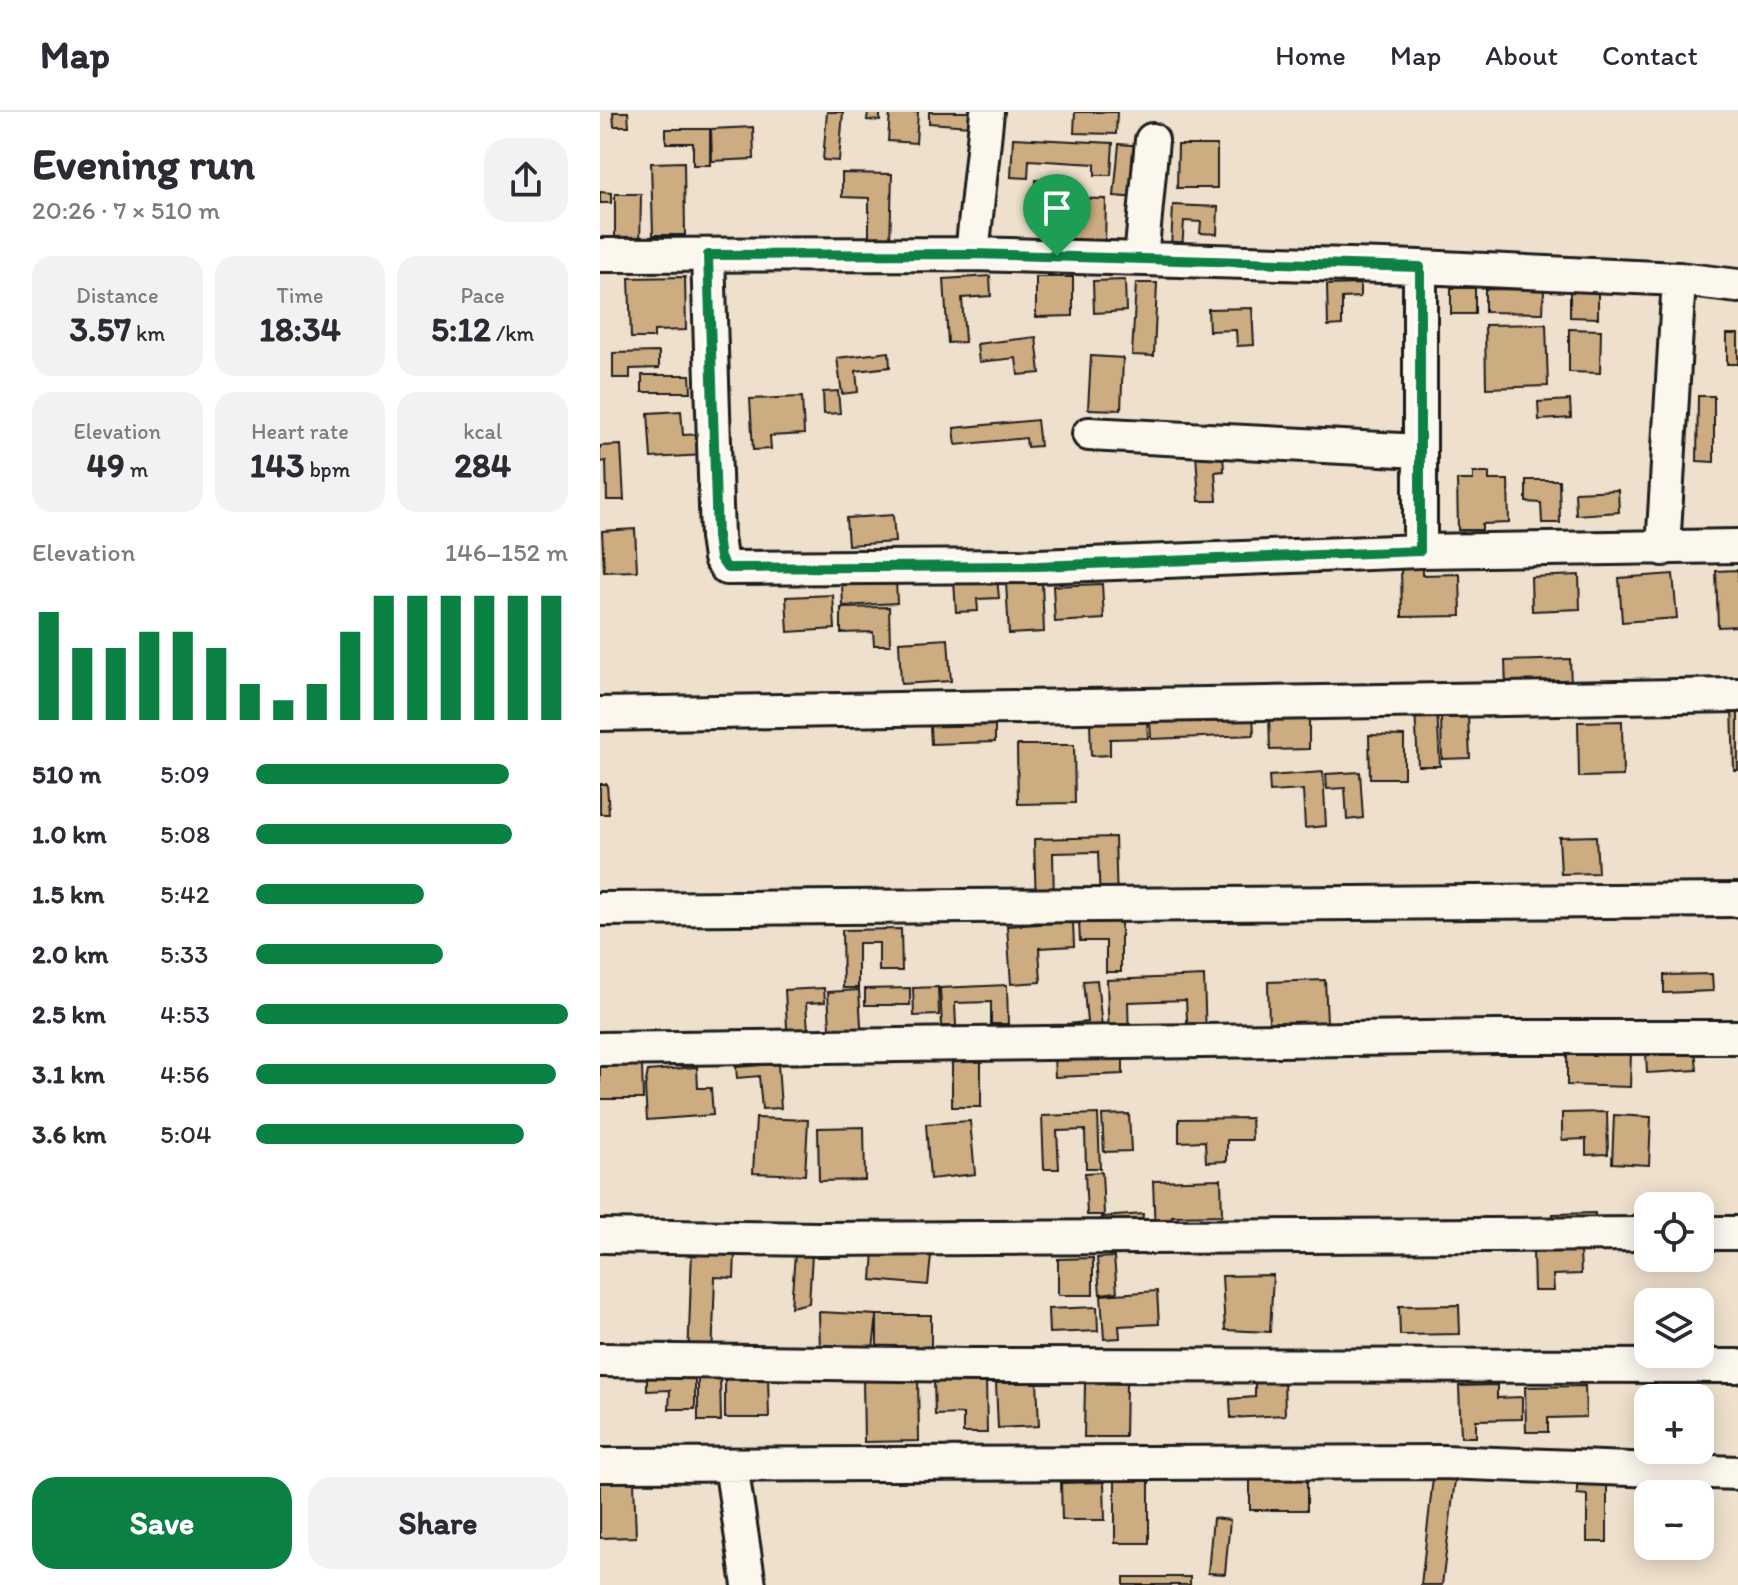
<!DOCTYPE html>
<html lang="en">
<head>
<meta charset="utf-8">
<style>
	:root { --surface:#fff; --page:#f2f2f3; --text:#2b2b33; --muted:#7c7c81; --line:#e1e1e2; --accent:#0b8043 }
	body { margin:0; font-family:Itim,sans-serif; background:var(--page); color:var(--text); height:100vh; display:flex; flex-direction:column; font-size:30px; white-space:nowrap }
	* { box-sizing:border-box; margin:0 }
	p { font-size:26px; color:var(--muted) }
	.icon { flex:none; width:44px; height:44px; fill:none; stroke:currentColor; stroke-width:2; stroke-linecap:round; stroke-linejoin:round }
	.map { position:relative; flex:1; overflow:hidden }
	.side { display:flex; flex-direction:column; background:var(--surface); width:600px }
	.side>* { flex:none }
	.fabs { position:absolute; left:1034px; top:1080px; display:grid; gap:16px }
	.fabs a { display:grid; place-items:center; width:80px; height:80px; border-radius:16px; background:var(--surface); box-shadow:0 4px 20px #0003; font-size:40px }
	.pin { position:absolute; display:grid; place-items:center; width:68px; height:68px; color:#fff; margin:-82px -34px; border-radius:50% 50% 50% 0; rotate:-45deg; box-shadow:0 0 8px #0007 }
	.pin .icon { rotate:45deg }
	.round { display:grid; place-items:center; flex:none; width:84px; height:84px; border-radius:24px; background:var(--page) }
	.summary { display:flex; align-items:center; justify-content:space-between; height:136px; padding:0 32px }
	h1 { font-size:44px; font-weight:800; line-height:60px }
	.metrics { display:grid; grid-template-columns:repeat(3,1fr); gap:12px; height:136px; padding:8px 32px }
	.metrics div { display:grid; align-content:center; border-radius:20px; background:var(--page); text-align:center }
	.metrics b { font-size:34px; font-weight:800 }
	.metrics small { font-size:22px; font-weight:400 }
	.metrics p { font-size:22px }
	.chart { height:224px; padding:16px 32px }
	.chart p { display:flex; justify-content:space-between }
	.chart svg { width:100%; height:144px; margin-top:8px; stroke:var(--accent); stroke-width:6 }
	.button { display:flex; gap:16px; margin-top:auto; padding:16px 32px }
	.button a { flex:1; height:92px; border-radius:24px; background:var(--accent); color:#fff; font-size:32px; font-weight:800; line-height:92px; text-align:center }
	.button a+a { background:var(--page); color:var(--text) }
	ul { padding:0 32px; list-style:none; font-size:26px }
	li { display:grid; grid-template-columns:128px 96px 1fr; align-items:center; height:60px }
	li i { height:20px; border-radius:10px; background:var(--accent) }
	header { display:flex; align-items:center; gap:48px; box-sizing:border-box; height:112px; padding:0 40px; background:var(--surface); border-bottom:2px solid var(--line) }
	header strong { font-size:38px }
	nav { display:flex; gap:44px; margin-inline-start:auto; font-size:28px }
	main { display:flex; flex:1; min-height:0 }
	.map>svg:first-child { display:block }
	.building { fill:#ceac81; stroke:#1c1c1c; stroke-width:2 }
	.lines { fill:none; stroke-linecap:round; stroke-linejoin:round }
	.minor-casing { stroke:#1c1c1c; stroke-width:38 }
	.minor { stroke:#fbf7ec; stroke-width:32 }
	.route-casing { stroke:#fff; stroke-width:16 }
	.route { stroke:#0b8043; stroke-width:10 }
</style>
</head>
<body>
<header>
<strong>Map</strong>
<nav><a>Home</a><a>Map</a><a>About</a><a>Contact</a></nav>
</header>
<main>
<section class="side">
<div class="summary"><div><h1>Evening run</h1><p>20:26 · 7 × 510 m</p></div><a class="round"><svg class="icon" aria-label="share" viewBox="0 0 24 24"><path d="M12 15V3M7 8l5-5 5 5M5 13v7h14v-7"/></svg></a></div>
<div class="metrics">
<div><p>Distance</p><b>3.57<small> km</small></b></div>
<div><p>Time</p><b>18:34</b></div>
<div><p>Pace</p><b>5:12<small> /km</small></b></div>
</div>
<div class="metrics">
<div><p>Elevation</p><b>49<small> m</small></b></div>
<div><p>Heart rate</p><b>143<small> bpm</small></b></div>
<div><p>kcal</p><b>284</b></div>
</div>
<div class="chart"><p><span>Elevation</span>146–152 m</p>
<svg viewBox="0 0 160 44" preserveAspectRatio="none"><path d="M5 44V11M15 44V22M25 44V22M35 44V17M45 44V17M55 44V22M65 44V33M75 44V38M85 44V33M95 44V17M105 44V6M115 44V6M125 44V6M135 44V6M145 44V6M155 44V6"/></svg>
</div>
<ul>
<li><b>510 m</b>5:09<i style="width:81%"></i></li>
<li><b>1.0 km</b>5:08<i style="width:82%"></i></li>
<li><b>1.5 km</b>5:42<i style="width:54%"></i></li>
<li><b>2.0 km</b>5:33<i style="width:60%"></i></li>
<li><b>2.5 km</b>4:53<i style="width:100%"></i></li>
<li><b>3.1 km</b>4:56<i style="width:96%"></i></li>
<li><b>3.6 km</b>5:04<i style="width:86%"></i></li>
</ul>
<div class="button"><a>Save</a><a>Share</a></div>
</section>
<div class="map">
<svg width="1138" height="1473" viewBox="0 0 1138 1473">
	<rect width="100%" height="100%" fill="#eee0cc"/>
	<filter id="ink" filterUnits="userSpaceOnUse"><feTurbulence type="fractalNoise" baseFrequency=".0125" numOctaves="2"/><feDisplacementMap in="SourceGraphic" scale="16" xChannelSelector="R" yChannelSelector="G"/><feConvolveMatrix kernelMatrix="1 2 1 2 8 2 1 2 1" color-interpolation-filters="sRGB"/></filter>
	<g filter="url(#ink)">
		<path class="building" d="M13,0H28L29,14H14Z
			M227,0H243L239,49L223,48Z
			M268,0H280V9L267,8Z
			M290,0H318L316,31L288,29Z
			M329,0H371L370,14L329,11Z
			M475,0H517L516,22L474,21Z
			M153,15L154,47L112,49L111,17Z
			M66,17H110V53H93V31H66Z
			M413,26L513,31L511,63H495V52L429,48L428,66L411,65Z
			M519,32L543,34L538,86L514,84Z
			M578,33H617V76H577Z
			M84,50L85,123H53L51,51Z
			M242,61L292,62L290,133L269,132V86L242,85Z
			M436,68L477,69V81H436Z
			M0,80L11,81V91H0Z
			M15,82H41L40,136H15Z
			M463,86L506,87L505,134H462Z
			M573,93L618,95L617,122L600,121L601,110L584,109L582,138L571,137Z
			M390,164L391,184L362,186L365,230L348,231L344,167Z
			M85,165L86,218L54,219V226H31L29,166Z
			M436,165H473V204L436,205Z
			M525,168L526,199L494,201L493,169Z
			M536,171H557L554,244L532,243Z
			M760,172V185L742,186V213L728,214L727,173Z
			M851,176H875V202H851Z
			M885,177L944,178L943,201L885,200Z
			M970,179L998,180V206L970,205Z
			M652,196L654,233L637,234L636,218L609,219L608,197Z
			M946,212L948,274L886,276L885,213Z
			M969,217L1001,218L1000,261L969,260Z
			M1127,222H1138V252H1127Z
			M436,225L440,261L418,263L416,246L379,250L377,232Z
			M59,240V256L30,257V266H13V241Z
			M289,240L290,255L256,259L258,280L242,282L237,246Z
			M491,244L523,246L521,298L488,297Z
			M42,263H90L91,280H42Z
			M238,279L240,301L224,302L223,280Z
			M1098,284H1114V350L1097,349Z
			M202,285L204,322L170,324L171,337L153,338L150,287Z
			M970,288L971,306L939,308L938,290Z
			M81,299L83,323L103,322L105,343L51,346L48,301Z
			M437,308L440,334L427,335L426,326L356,333L354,316Z
			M21,333L24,388H7L6,349L0,350V334Z
			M623,340L624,359L615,360L617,389H599L596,341Z
			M873,361H889V368H908L909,411L882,412V418H858L857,368H873Z
			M926,368H959L960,411H942L941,391L926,390Z
			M1018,378L1019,400L976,403L975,380Z
			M293,403L295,430L248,433L246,406Z
			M35,417L37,459L4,460L2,419Z
			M822,455V463L860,462L861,504L802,505L801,456Z
			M1138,458V514L1118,515L1116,459Z
			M1073,462L1077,506L1022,510L1019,466Z
			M979,463L980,497L932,499L931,465Z
			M397,466L399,486L377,487L378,499L356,500L354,469Z
			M296,469L297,491L243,494L242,472Z
			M442,469L444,520L409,522L406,470Z
			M502,472L504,507L455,510L453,474Z
			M233,483L235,517L188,520L186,485Z
			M289,495L290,533H274L273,520L241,521V496Z
			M348,527L351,569L301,572L299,530Z
			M970,547L971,573L906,575L905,549Z
			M1138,595V658H1134L1132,596Z
			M837,596L840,654H818L815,597Z
			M653,603L654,623L551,627L550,608Z
			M669,603H709V637L670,638Z
			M868,605L870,646L842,647L841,606Z
			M547,608L548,626L510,627V643L491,644L490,609Z
			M1022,609L1023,664L979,665L978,610Z
			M395,611V630L331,632L330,614Z
			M769,623L804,624V666H770Z
			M417,633H474L475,691L418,692Z
			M723,660L726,714L705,716L703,678L670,680L669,664Z
			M760,660L763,706L747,708L745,676L727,677L726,662Z
			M0,672H7L9,702H0Z
			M996,724L998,761L961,762L959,725Z
			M515,725L517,790L500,791L498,740L453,741L454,792L436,793L434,727Z
			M521,809V860H506V829H480L479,810Z
			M473,810L474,834L439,836L441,870L411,872L407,814Z
			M301,817L302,859H279V831H258V876H243L242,818Z
			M1112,862L1113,879L1064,881V863Z
			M604,864L606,926H588L586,888L528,890L529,929H509L507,868Z
			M497,868L503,925L469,928L467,912L487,910L483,869Z
			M725,868L727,910L669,913L668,870Z
			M407,873L408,912H391V890L355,891L356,914H342L340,876Z
			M338,875L339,903L314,904L313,876Z
			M224,876L225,890L206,891L209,933L188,934L185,878Z
			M310,876V893H265V877Z
			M259,878L262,931L231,933L228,880Z
			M1095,936L1097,958L1047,961L1046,939Z
			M967,938L1031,939L1030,975L967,973Z
			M523,941V962L455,965L454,944Z
			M381,944V995H352V945Z
			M178,952L181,996L162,997L159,964L137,966L136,955Z
			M42,953L43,987H0V954Z
			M97,955L98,976H111L113,1003L47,1008L45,975L48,959Z
			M1007,1000L1008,1042L986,1043V1027L962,1028V1001Z
			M498,1002L500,1056H486L485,1018L457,1019L459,1057H444L442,1004Z
			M529,1002L531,1039L504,1040L502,1003Z
			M1014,1003L1051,1005L1049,1053L1012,1051Z
			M156,1006L208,1008L205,1063L153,1061Z
			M651,1006L652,1028H627V1049L606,1050L605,1029L579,1030V1007Z
			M370,1009L375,1062L330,1067L326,1012Z
			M264,1015L265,1068L219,1069L218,1016Z
			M502,1060L504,1103H487L485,1061Z
			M621,1067L622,1103L572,1104V1120L555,1121L553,1069Z
			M995,1101V1117L953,1118V1102Z
			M543,1102L542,1113L500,1117L502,1105Z
			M92,1138L135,1140L134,1166L115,1165L112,1248L88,1247Z
			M274,1139L331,1144L328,1173L272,1168Z
			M980,1139L981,1162L953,1163L954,1179H934L933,1140Z
			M195,1141L212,1142L209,1191L191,1195Z
			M514,1145L517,1180L500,1182L497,1146Z
			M493,1146V1183H458V1147Z
			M673,1163L670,1220L625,1218L622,1164Z
			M557,1179L559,1212L519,1214L520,1226L504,1227L501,1183Z
			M859,1193L860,1222L800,1223L799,1194Z
			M497,1195L498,1219L449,1221L448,1197Z
			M219,1200L277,1203L273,1237L220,1239Z
			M277,1203H331V1243H277Z
			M47,1263L95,1264V1297H69L70,1278L47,1279Z
			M168,1264L169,1306H125V1265Z
			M98,1266H120L121,1309H98Z
			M318,1266L319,1329L264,1330L263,1267Z
			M386,1267L387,1321H363V1302L335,1303L334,1269Z
			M684,1268L685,1303L631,1306L630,1287L655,1285V1270Z
			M437,1269L439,1314L398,1316L396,1271Z
			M485,1271L526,1272L525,1325H484Z
			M897,1273V1286L922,1285V1307L876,1308V1325H861L859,1274Z
			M985,1274L986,1305L948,1306V1320H926L925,1275Z
			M650,1366L707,1367V1398H650Z
			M833,1366L855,1368L842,1473H821Z
			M515,1367H549V1431H515Z
			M977,1368H1007V1430H987V1383L977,1382Z
			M34,1369L36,1425L0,1426V1371Z
			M504,1370L505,1408H462L461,1371Z
			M613,1406L630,1408L625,1462L608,1461Z
			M524,1465H590V1473H524Z"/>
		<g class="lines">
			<g class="minor-casing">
				<path id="minor" d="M372,142L387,0
					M0,143L372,142L820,155L1079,167L1138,174
					M108,143L117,425L120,446L127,456L438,454L820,439L1138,434
					M541,147L552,28
					M820,155V439
					M489,322L820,339
					M1063,437L1079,167
					M0,602L1138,583
					M0,797L1138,788
					M0,937L896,925H1138
					M1100,1121H1138
					M0,1124L218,1127L1048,1122
					M0,1248L372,1253L1138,1254
					M0,1353L843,1350L1138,1361
					M131,1353L149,1473"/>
			</g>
			<use href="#minor" class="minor"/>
		</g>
	</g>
	<g class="lines" filter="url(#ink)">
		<g class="route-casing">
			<path id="route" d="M372,142L820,155V439L438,454L127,456L120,446L117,425L108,143Z"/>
		</g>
		<use href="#route" class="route"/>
	</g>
</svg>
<div class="fabs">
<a><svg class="icon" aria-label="locate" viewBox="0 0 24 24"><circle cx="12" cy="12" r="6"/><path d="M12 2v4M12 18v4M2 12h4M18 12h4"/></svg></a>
<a><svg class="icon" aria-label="layers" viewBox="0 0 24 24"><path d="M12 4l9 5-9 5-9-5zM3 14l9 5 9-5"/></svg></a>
<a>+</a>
<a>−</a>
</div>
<div class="pin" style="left:457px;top:144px;background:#1e9e55"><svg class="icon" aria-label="arrive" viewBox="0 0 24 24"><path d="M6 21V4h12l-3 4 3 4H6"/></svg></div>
</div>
</main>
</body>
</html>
